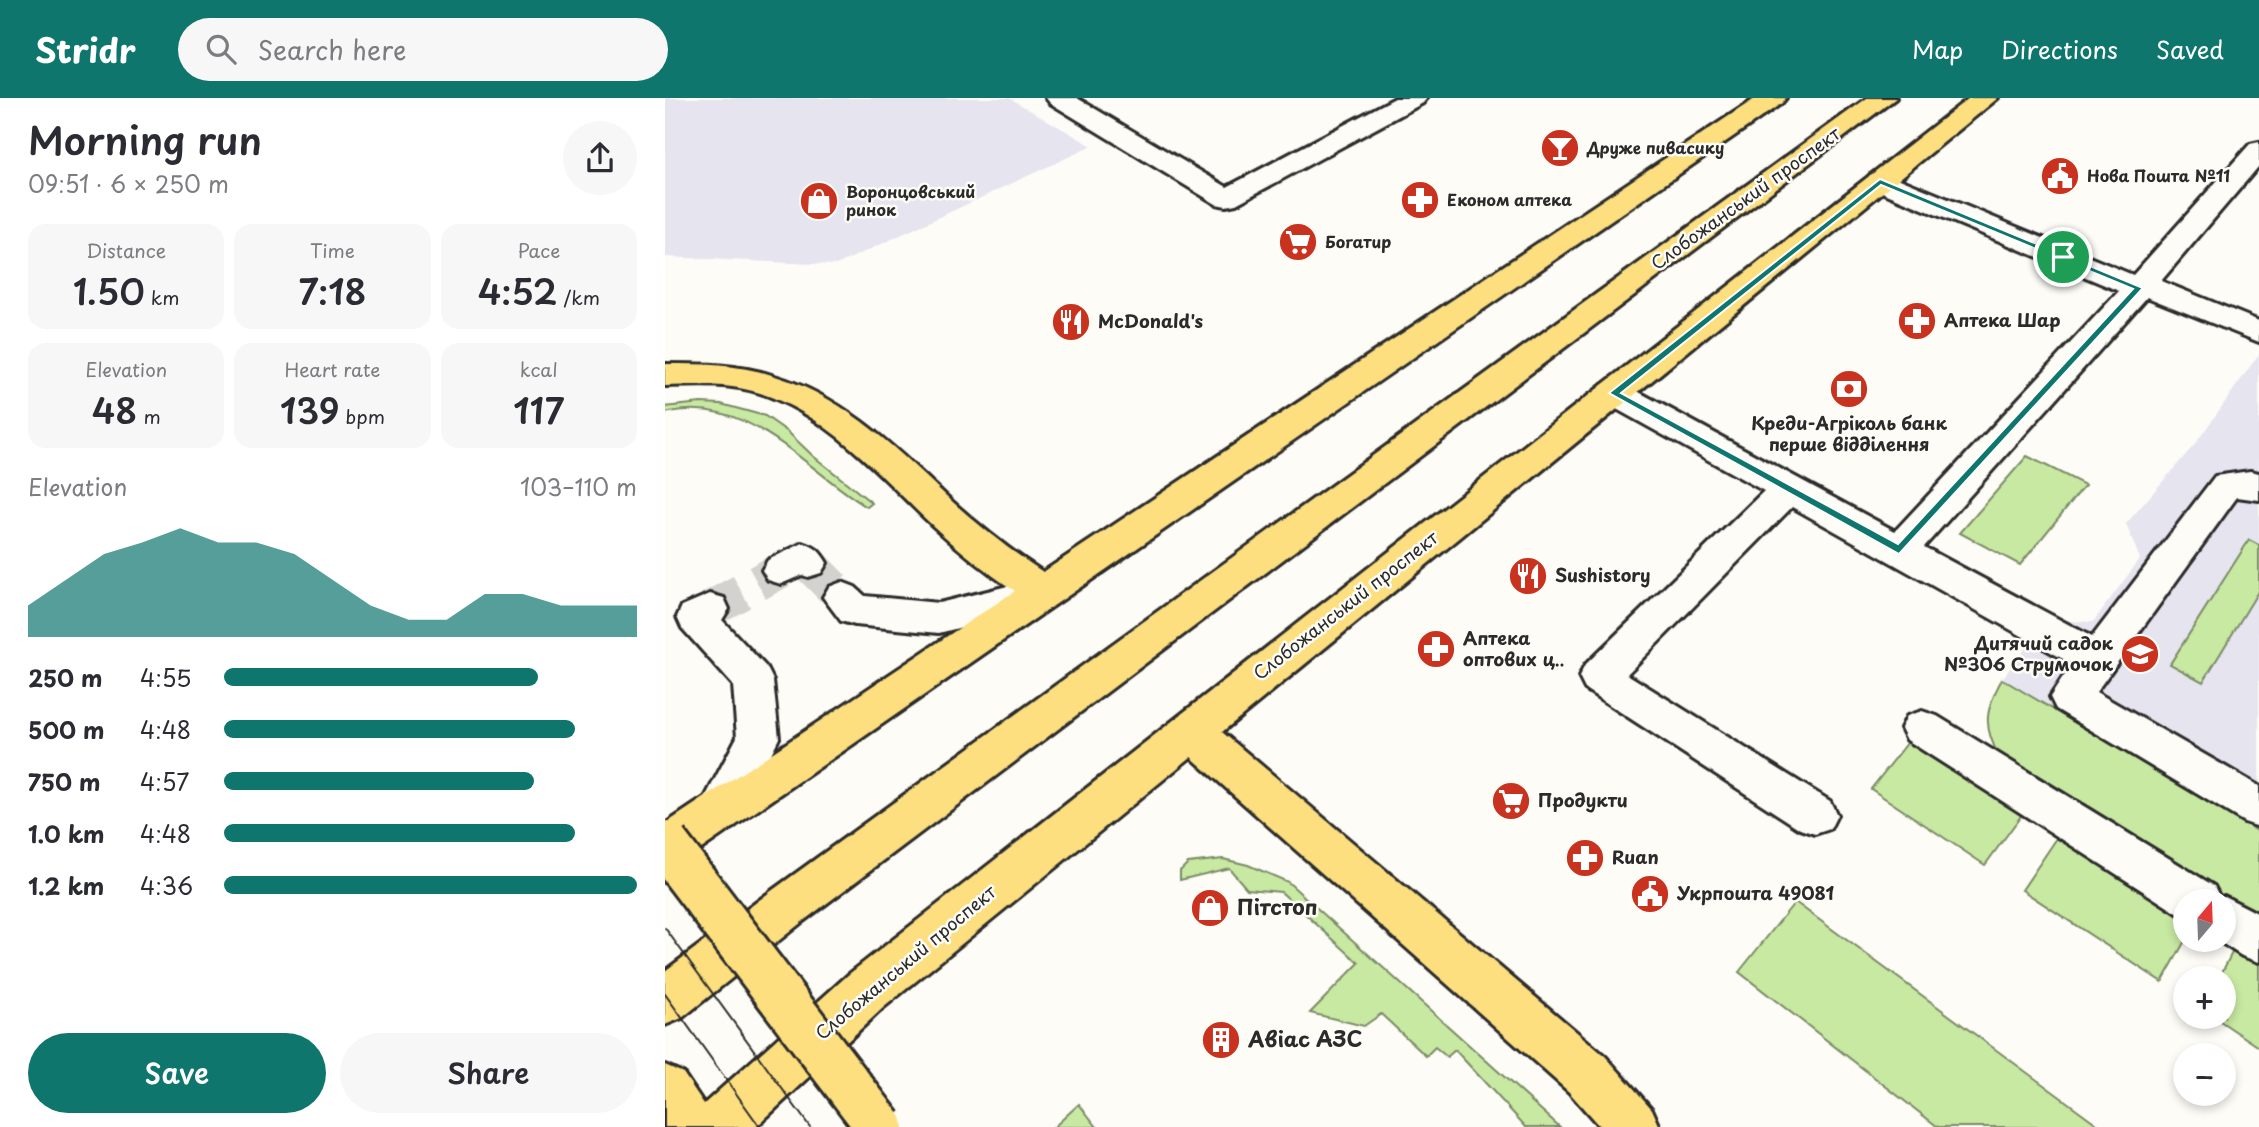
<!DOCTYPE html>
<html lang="en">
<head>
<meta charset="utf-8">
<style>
	:root { --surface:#fff; --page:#f7f7f7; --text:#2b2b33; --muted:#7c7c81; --accent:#0f766e }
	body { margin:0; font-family:"Playpen Sans",sans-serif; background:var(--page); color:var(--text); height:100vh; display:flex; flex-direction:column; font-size:26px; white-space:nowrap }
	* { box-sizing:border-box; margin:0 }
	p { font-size:23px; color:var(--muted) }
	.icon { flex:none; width:38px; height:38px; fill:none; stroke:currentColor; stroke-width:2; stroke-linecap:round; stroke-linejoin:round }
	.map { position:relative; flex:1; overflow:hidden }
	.drawer { display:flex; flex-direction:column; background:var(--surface); width:665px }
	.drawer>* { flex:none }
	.needle { width:46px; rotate:19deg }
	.tools { position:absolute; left:1508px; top:791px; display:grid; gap:14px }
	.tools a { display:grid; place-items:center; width:63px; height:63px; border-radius:50%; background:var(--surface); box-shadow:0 4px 10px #0003; font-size:35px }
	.pin { position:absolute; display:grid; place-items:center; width:60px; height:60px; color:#fff; margin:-30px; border:4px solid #fff; border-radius:50%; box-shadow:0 2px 7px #0007 }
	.round { display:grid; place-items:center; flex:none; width:74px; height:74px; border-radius:37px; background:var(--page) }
	.headline { display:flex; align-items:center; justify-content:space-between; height:119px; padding:0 28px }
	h1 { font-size:38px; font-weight:600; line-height:52px }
	.metrics { display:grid; grid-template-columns:repeat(3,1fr); gap:10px; height:119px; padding:7px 28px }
	.metrics div { display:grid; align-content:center; border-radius:18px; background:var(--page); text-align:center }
	.metrics b { font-size:35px; font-weight:600 }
	.metrics small { font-size:19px; font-weight:400 }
	.metrics p { font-size:19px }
	.chart { height:196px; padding:14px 28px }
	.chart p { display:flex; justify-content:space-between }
	.chart svg { width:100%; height:126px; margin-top:7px; fill:var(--accent); opacity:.7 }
	.cta { display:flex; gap:14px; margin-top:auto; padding:14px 28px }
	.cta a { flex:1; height:80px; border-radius:42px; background:var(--accent); color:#fff; font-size:28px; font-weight:600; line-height:80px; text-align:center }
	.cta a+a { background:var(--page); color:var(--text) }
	ul { padding:0 28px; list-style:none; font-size:23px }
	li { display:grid; grid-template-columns:112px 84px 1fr; align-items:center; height:52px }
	li i { height:18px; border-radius:9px; background:var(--accent) }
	header { display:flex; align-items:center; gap:42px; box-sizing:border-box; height:98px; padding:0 35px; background:var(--accent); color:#fff }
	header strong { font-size:33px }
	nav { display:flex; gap:38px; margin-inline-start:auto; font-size:24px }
	.search { width:490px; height:63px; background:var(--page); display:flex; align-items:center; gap:18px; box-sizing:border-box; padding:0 24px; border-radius:38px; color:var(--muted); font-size:26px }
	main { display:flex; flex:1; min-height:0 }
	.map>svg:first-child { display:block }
	.built { fill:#e5e4ef }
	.green { fill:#c8e9a2; stroke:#7a8a66; stroke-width:2 }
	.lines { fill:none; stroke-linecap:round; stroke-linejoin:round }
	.minor-tunnel { stroke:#d3d2ce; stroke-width:36; stroke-dasharray:36 18; stroke-linecap:butt }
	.minor-casing { stroke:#2b2b2b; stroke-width:6 }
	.major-casing { stroke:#2b2b2b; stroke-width:6 }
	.minor { fill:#fdfcf7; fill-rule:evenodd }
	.major { fill:#fddf80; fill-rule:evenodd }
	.tram { stroke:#2b2b2b; stroke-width:2 }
	.major-bridge-casing { stroke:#2b2b2b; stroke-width:52; stroke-linecap:butt }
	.major-bridge { stroke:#fddf80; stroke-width:46 }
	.route { fill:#0f766e; stroke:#fff; stroke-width:2; fill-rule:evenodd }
	.labels { text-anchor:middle; stroke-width:5; stroke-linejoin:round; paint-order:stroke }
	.far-poi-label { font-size:16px; font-weight:bold; fill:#2b2b2b; stroke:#fdfcf7; text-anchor:start }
	.street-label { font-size:18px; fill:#2b2b2b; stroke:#fdfcf7 }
	.poi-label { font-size:18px; font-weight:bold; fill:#2b2b2b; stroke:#fdfcf7; text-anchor:start }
	.near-poi-label { font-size:21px; font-weight:bold; fill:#2b2b2b; stroke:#fdfcf7; text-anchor:start }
</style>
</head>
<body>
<header>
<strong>Stridr</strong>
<div class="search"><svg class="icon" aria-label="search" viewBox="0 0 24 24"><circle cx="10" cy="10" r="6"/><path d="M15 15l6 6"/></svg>Search here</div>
<nav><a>Map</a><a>Directions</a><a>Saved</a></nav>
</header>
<main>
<section class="drawer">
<div class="headline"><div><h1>Morning run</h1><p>09:51 · 6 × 250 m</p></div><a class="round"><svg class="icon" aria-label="share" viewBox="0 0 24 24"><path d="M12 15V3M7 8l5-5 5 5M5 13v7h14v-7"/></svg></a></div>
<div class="metrics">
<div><p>Distance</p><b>1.50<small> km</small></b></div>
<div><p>Time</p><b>7:18</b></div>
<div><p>Pace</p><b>4:52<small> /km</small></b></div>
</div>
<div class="metrics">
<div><p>Elevation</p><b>48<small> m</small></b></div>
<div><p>Heart rate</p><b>139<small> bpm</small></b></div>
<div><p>kcal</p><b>117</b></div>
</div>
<div class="chart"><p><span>Elevation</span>103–110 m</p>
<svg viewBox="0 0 160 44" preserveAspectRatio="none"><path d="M0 44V33L10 24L20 15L30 11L40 6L50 11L60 11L70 15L80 24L90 33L100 38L110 38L120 29L130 29L140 33L150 33L160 33V44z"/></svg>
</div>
<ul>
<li><b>250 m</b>4:55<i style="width:76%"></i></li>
<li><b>500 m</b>4:48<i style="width:85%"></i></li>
<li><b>750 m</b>4:57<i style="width:75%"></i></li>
<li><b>1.0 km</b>4:48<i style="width:85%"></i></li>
<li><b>1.2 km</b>4:36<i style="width:100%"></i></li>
</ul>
<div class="cta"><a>Save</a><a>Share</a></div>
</section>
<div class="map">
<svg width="1594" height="1029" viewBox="0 0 1594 1029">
	<rect width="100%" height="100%" fill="#fdfcf7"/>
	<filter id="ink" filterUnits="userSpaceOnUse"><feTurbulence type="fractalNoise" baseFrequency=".0143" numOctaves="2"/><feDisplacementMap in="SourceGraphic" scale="14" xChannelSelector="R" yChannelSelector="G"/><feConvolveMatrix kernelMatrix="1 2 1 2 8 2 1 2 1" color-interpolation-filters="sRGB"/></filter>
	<g filter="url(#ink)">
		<path class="built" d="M0,0H344L427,48L171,167L0,159Z
			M1594,256V734L1337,581L1382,522L1428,524L1475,461L1461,426L1531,345Z"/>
		<path class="green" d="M36,305L56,306L100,318L123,334L148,358L207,405L202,409C138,370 84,295 0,315V309Z
			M1362,358L1420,387L1355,467L1295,435Z
			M1584,442L1594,447V492L1538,584L1505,566Z
			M1337,581L1594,734V827L1434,728L1335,660C1317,628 1320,612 1337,581Z
			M1247,639L1361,711L1320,767L1206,691Z
			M1396,734L1521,813V841L1497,884L1357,792Z
			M558,761L583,767L623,784L895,1029H861L790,952L782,959L770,949L761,958L716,916L699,928L645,915L694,865L616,794L582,791L564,770L515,782V773L523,765Z
			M1130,804L1436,1029H1273L1074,874Z
			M1572,845L1594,859V949L1549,919H1559V880H1554Z
			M414,1006L432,1029H389Z"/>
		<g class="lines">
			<path class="minor-tunnel" d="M143,465L177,499
				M45,511L116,472"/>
			<g class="minor-casing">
				<path id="minor" d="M381,0H412L562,89L730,0H762L758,5L571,106L561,108L551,106L385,5Z
					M1594,44V68L1496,183L1594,223V244L1482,199L1259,449L1427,539L1550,378L1585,373L1594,375V402L1572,399L1431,594L1594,688V729L1579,724L1391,611L1385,599L1407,566L1127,409L962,576L1165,703L1172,717L1165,731L1150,736L1135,731L920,591L914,579L920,567L1099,393L937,303L933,295L937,287L949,284L961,287L1230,433L1454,193L1205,89L1201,83L1205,77L1215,75L1225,77L1468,177L1585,46Z
					M138,445C151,449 155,453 162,465L156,475L143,479L137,477L116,486L103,482L97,472L103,462Z
					M379,479L392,484L398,494L392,504L274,535L190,527L176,523L158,499L164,489L177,484L190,489L200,498L274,505Z
					M45,496L59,500L64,511L57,522L102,570L108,582L114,640L69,729L54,734L39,729L32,715L72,639L68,587L17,530L12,519L17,508Z
					M1257,613L1272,618L1549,788L1555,800L1559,798L1594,816V864L1577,858L1552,842H1559V803H1521V820L1517,818L1242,642L1236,630L1242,618Z"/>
			</g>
			<g class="major-casing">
				<path id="major" d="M1091,0H1121L1117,5L16,765L0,771V726L350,493C320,473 293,451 267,427C215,378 165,318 95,295C64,285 32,287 0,288V266C38,266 74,266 110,278C183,300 236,356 290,406C318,431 347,454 378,474Z
					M1202,0H1231L137,824L17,920L0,927V873L105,794Z
					M1304,0H1333L557,634L940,958L987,1011L995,1029H935L904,994L526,659L218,910L91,1029H0V967L18,975L39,1006L184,876Z"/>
			</g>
			<use href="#minor" class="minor"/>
			<use href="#major" class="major"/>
			<path class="tram" d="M0,830L145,1029
				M0,896L95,1029"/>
			<g class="major-bridge-casing">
				<path id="major-bridge" d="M0,746L215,1029"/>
			</g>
			<use href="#major-bridge" class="major-bridge"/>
		</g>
	</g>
	<path class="route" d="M1215,81L1478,190L1234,456L944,295ZM1216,87L1468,191L1233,446L956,295Z"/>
	<defs>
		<g id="bar-disc" transform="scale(2.0125)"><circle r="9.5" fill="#c8321e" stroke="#fdfcf7"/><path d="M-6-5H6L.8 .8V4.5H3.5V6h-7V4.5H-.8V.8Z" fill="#fff"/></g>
		<g id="civic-disc" transform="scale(2.0125)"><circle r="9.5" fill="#c8321e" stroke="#fdfcf7"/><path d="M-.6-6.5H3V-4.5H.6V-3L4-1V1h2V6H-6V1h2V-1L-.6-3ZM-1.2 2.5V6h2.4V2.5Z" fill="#fff"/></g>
		<g id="pharmacy-disc" transform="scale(2.0125)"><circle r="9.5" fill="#c8321e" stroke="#fdfcf7"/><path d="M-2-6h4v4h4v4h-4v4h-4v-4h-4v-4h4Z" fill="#fff"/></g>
		<g id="shop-disc" transform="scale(2.0125)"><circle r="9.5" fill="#c8321e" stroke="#fdfcf7"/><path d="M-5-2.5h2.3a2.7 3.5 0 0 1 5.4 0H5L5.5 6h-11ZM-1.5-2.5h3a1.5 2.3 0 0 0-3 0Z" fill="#fff"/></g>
		<g id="supermarket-disc" transform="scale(2.0125)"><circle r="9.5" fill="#c8321e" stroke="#fdfcf7"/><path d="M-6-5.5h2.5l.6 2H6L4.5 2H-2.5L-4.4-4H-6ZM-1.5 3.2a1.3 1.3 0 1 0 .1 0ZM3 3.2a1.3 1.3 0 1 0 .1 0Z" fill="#fff"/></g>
		<g id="restaurant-disc" transform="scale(2.0125)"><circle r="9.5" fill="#c8321e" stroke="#fdfcf7"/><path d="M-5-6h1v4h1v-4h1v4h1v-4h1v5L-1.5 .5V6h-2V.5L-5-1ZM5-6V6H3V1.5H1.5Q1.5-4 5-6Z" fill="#fff"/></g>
		<g id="bank-disc" transform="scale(2.0125)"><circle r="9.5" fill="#c8321e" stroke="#fdfcf7"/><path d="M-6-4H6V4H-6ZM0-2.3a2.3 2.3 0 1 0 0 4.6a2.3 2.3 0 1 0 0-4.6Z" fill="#fff"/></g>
		<g id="school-disc" transform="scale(2.0125)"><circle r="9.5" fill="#c8321e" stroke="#fdfcf7"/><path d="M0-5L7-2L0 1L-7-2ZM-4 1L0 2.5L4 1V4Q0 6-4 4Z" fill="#fff"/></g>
		<g id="building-disc" transform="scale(2.0125)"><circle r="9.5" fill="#c8321e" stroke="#fdfcf7"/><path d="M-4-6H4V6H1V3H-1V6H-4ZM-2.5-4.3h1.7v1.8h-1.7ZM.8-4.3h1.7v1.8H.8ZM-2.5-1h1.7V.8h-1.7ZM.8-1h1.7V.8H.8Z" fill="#fff"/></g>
	</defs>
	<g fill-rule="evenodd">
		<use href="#bar-disc" x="895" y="50"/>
		<use href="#civic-disc" x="1395" y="78"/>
		<use href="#pharmacy-disc" x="755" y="102"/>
		<use href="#shop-disc" x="154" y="103"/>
		<use href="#supermarket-disc" x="633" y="144"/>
		<use href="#pharmacy-disc" x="1252" y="223"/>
		<use href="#restaurant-disc" x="406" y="224"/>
		<use href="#bank-disc" x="1184" y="291"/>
		<use href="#restaurant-disc" x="863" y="478"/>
		<use href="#pharmacy-disc" x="771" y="551"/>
		<use href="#school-disc" x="1475" y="556"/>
		<use href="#supermarket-disc" x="846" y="703"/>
		<use href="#pharmacy-disc" x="920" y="760"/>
		<use href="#civic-disc" x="985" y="796"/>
		<use href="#shop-disc" x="545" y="810"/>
		<use href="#building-disc" x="556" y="942"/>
	</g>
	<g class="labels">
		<g class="far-poi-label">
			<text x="922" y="56">Друже пивасику</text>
			<text x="1422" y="84">Нова Пошта №11</text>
			<text x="181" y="100">Воронцовський<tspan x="181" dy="18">ринок</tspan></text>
			<text x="782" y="108">Економ аптека</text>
			<text x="660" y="150">Богатир</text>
		</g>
		<g class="street-label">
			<text transform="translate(1081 101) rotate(-36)" y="6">Слобожанський проспект</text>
			<text transform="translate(681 508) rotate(-38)" y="6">Слобожанський проспект</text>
			<text transform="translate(241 865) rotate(-40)" y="6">Слобожанський проспект</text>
		</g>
		<g class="poi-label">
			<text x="1279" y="229">Аптека Шар</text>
			<text x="433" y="230">McDonald's</text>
			<text x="1184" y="332" text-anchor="middle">Креди-Агріколь банк<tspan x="1184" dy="21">перше відділення</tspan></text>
			<text x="890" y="484">Sushistory</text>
			<text x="798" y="547">Аптека<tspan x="798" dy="21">оптових ц‥</tspan></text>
			<text x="1448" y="552" text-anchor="end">Дитячий садок<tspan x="1448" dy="21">№306 Струмочок</tspan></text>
			<text x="873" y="709">Продукти</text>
			<text x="947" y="766">Ruan</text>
			<text x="1012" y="802">Укрпошта 49081</text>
		</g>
		<g class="near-poi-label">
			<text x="572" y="817">Пітстоп</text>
			<text x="583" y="949">Авіас АЗС</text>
		</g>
	</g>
</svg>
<div class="tools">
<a><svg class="needle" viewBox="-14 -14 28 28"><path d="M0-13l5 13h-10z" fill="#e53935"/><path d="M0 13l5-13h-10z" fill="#7c7c81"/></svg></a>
<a>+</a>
<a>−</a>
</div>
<div class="pin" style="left:1398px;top:159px;background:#1e9e55"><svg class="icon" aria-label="arrive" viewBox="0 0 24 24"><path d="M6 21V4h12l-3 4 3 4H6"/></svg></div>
</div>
</main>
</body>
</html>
